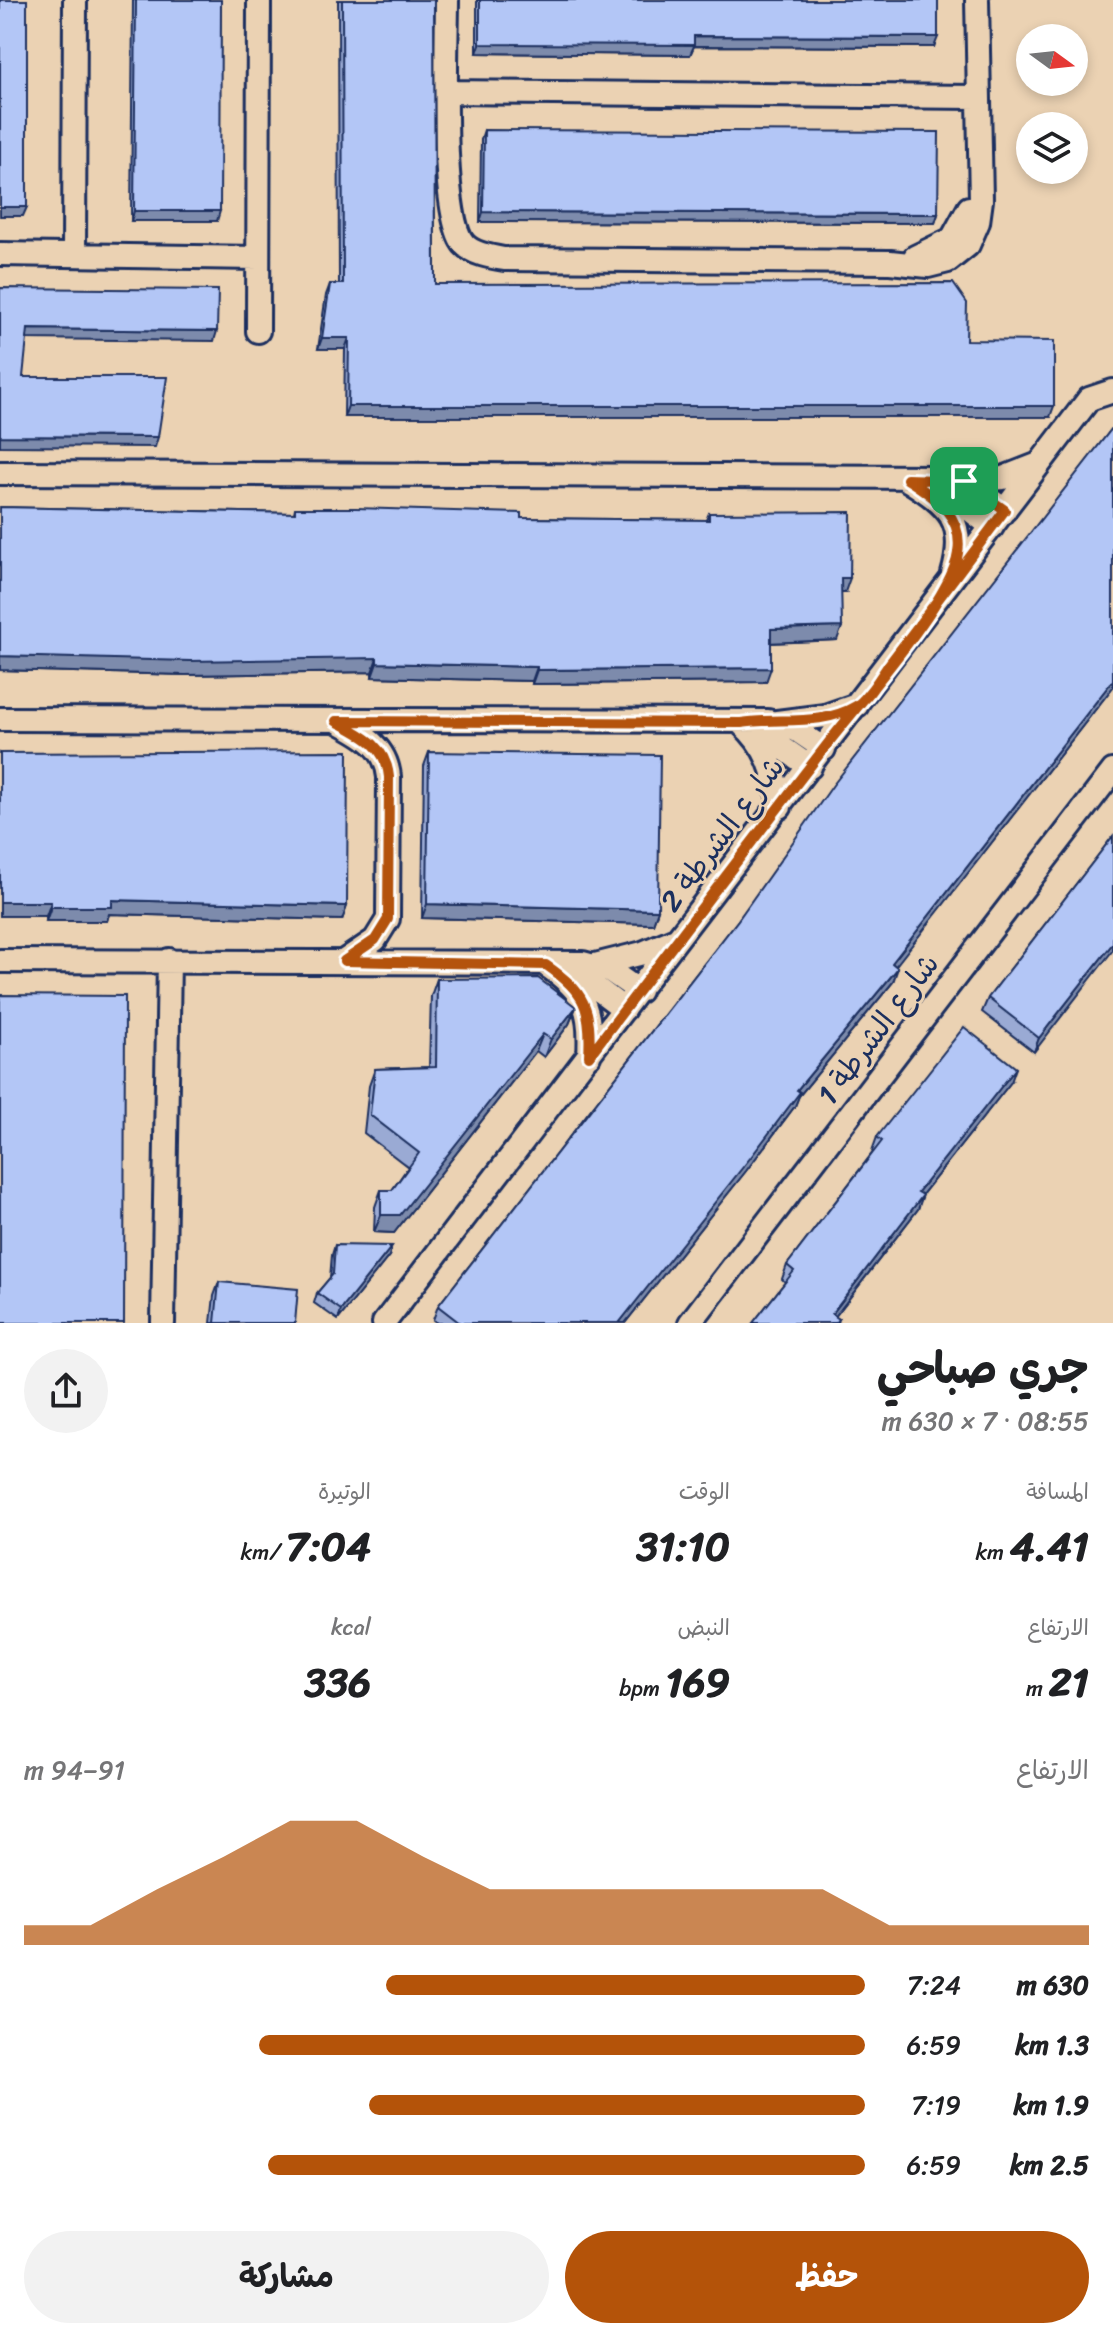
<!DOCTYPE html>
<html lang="ar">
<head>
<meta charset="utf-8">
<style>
	:root { --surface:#fff; --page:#f2f2f2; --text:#202124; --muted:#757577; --accent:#b45309 }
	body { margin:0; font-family:Sriracha,"Playpen Sans Arabic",sans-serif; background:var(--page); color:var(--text); direction:rtl; height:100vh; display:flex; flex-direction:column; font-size:30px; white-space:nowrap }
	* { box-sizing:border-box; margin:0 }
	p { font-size:26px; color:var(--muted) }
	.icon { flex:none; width:44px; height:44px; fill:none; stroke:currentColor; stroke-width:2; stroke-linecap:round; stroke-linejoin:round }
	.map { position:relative; height:1323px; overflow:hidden; direction:ltr }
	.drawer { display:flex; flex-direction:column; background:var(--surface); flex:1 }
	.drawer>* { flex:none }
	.needle { width:52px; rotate:105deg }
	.tools { position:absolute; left:1016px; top:24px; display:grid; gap:16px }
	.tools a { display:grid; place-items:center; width:72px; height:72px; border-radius:50%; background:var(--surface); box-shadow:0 4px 12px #0003; font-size:40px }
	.pin { position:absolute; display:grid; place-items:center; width:68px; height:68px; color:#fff; margin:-34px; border-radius:16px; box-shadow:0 4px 12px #0006 }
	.round { display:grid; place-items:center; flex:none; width:84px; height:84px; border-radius:42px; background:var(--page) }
	.headline { display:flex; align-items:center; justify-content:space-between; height:136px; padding:0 24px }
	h1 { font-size:44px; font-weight:700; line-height:60px }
	.figures { display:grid; grid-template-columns:repeat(3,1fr); gap:12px; height:136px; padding:8px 24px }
	.figures div { display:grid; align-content:center }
	.figures b { font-size:40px; font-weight:700 }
	.figures small { font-size:22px; font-weight:400 }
	.figures p { font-size:22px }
	.chart { height:224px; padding:16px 24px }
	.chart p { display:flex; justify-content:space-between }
	.chart svg { width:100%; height:144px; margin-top:8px; fill:var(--accent); opacity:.7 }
	.button { display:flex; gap:16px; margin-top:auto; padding:16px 24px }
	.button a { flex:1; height:92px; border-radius:48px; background:var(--accent); color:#fff; font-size:32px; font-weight:700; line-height:92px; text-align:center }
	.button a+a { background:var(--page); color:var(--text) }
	ul { padding:0 24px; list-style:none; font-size:26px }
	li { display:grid; grid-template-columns:128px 96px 1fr; align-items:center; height:60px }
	li i { height:20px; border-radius:10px; background:var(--accent) }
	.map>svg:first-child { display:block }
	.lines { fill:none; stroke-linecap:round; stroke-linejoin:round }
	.minor-casing { stroke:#1b2f5e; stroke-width:28 }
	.minor { stroke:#ebd2b3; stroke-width:22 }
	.wall { fill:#9aaad4; stroke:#1b2f5e; stroke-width:2 }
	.shaded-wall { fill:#7d8bac; stroke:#1b2f5e; stroke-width:2 }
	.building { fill:#b3c6f6; stroke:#1b2f5e; stroke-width:2 }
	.route-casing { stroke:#fff; stroke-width:16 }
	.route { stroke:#b45309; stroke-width:10 }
	.labels { text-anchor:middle; stroke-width:6; stroke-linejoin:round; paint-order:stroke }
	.street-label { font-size:30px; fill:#1b2f5e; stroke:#ebd2b3 }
</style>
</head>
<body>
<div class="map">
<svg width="1113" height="1323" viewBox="0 0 1113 1323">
	<rect width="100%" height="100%" fill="#ebd2b3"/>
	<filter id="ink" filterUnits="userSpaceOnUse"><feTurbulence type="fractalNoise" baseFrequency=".0125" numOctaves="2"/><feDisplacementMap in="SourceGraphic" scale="16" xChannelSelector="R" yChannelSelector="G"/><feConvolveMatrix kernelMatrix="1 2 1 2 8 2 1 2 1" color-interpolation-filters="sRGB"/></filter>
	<g filter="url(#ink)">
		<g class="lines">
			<g class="minor-casing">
				<path id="minor" d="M447,0C447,46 439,215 464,244C473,254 491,257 504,259L890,262L928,266L948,261L968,245L978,222L981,200L977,0
					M448,92L978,97
					M0,254L258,258
					M74,255L75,0
					M915,257L952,239L969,208
					M258,331L259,0
					M0,473L943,477L964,481L1005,510
					M908,480C949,506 968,522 953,574
					M964,481L1003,478L1039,464
					M937,484L992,527
					M0,719L768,721L796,730L824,749
					M777,722L825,716L857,705
					M341,723C365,736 386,747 389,777L388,919L375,940L344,961
					M741,723C768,747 775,772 780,807
					M757,730L810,767
					M0,961L583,963L609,970L639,991
					M546,965C585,992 592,1008 589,1056
					M566,965L624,1009
					M595,965L643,953L676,939
					M163,1323L169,960
					M384,1323L1089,399L1113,391
					M690,1323L1113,771"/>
			</g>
			<use href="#minor" class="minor"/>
		</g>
		<path class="wall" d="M133,0H221L217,221H131Z
			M338,0H434L435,284L966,340L1050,417H344L345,349H318L326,295L330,284H339Z
			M477,0H938L934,47L694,46L690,55L477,53Z
			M484,130L938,214L935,223L480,222L481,139Z
			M1113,427V687L895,966L893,982L799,1096L795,1106L746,1171L625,1323H437L433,1320L438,1306L738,920Z
			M0,507L294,513L295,508L521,518L706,520L709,513L845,592H841L837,640L771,643L766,682L532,684V681L372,677V672L185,675L0,670Z
			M429,752L658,910L653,924L422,918L424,766Z
			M0,753L347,906L342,920L109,914L107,921H46V916H0Z
			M1113,836L1034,1052L982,1012L988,998Z
			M437,979L576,1007L569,1024L544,1057L536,1051L394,1233L374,1232L375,1207L381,1190H392L408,1167L364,1133L369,1086L375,1069L429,1067L431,996Z
			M1011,1082L922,1195L918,1209L835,1317L839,1319L838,1323H753L785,1282L782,1279L787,1265L873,1152L872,1151L877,1137Z
			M335,1245L389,1256L338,1320L314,1303L317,1293L330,1278L332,1255Z
			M219,1282L295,1323H211L214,1296Z"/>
		<path class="shaded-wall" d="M694,36L938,37L934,47L694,46L690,55L477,53L480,44Z
			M0,207H27L23,216H0Z
			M134,211H220L217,221H131Z
			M483,212L938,214L935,223L480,222Z
			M28,329L217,331L214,341L24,339Z
			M322,338H349L345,349H318Z
			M348,406H1054L1050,417H344Z
			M0,436L158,437L155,447L0,446Z
			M841,578H850L845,592H836Z
			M842,627L837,640L766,643L771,629Z
			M0,656L377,658L372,672L185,675L0,670Z
			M377,663L537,667L532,681L372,677Z
			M771,668L766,682L532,684L537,670Z
			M1113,680V687L887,977L892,963Z
			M112,900L347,906L342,920L109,914L107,921H46L51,907Z
			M0,902H51L46,916H0Z
			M427,904L658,910L653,924L422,918Z
			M1113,943V950L1034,1052L1039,1038Z
			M898,968L893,982L799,1096L795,1106L746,1171L625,1323H619L797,1090Z
			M576,1007L569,1024L544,1057L551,1039Z
			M543,1034L536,1051L394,1233L374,1232L381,1215Z
			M1016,1068L1011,1082L913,1206L918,1192Z
			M923,1195L918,1209L830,1323L832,1314Z
			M392,1246L389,1256L338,1320L341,1310Z"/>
		<path class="building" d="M0,0H27V207H0Z
			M136,0H221L220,211H134Z
			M342,0H434L435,284L953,283L967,303L966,340L1054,341V406H348L349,338H322L330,284H343Z
			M480,0H938V37L694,36V45L480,44Z
			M484,130L939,132L938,214L483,212Z
			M0,288L218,290L217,331L28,329L23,377H167L158,437L0,436Z
			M1113,427V680L892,963L898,968L797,1090L800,1092L751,1157L619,1323H460L438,1306L738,920L833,785Z
			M0,507L295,513V508H356L521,513V518L709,520V513L851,512L850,578H841L842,627L771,629V668L537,670V667L377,663V658L190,661L0,656Z
			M348,751L347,906L112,900V907H51V902H0V753Z
			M429,752L660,755L658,910L427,904Z
			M1113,836V943L1039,1038L988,998Z
			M538,978L576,1007L551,1039L543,1034L400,1215H381V1190H392L419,1153L370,1115L375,1069L436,1067L437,979Z
			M0,995L125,996L124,1323H0Z
			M964,1027L1016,1068L918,1192L923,1195L832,1314L839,1319L836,1323H753L794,1271L787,1265L882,1141L877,1137Z
			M335,1245L392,1246L341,1310L317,1293L333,1274Z
			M219,1282L298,1289L295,1323H215Z"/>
	</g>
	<g class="lines" filter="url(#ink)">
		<g class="route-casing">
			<path id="route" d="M964,481L1005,510C967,561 929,612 890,663C881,675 869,698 856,706C821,727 779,717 741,723L336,721C362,735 386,745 389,777L388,919L375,940L344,961L546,965C585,992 592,1008 589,1056C669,951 748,846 829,742C861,701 952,599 958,553C964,515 934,497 907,479L964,481"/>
		</g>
		<use href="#route" class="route"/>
	</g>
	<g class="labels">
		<g class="street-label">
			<text transform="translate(722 834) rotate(-53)" y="10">شارع الشرطة 2</text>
			<text transform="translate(878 1029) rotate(-53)" y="10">شارع الشرطة 1</text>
		</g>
	</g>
</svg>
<div class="tools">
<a><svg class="needle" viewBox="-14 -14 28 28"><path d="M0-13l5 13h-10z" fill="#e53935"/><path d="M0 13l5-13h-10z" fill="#757577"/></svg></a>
<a><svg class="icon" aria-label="layers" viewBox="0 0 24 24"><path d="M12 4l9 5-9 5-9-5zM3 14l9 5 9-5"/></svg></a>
</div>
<div class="pin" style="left:964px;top:481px;background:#1e9e55"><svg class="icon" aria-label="arrive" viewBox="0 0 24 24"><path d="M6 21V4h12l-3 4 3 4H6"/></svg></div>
</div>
<section class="drawer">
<div class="headline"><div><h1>جري صباحي</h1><p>08:55 · 7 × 630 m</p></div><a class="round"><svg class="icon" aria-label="share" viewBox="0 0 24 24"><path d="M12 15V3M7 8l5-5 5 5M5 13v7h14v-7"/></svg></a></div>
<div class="figures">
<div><p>المسافة</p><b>4.41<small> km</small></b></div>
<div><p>الوقت</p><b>31:10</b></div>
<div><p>الوتيرة</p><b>7:04<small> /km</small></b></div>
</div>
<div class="figures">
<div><p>الارتفاع</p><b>21<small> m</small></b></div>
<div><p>النبض</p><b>169<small> bpm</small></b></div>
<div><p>kcal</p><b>336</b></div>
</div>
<div class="chart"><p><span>الارتفاع</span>91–94 m</p>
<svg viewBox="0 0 160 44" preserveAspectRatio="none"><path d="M0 44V38L10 38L20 27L30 17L40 6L50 6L60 17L70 27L80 27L90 27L100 27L110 27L120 27L130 38L140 38L150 38L160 38V44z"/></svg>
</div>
<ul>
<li><b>630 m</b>7:24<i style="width:57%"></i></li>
<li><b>1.3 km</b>6:59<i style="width:72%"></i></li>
<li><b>1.9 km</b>7:19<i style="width:59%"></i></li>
<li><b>2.5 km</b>6:59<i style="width:71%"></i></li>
</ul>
<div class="button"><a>حفظ</a><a>مشاركة</a></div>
</section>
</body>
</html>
